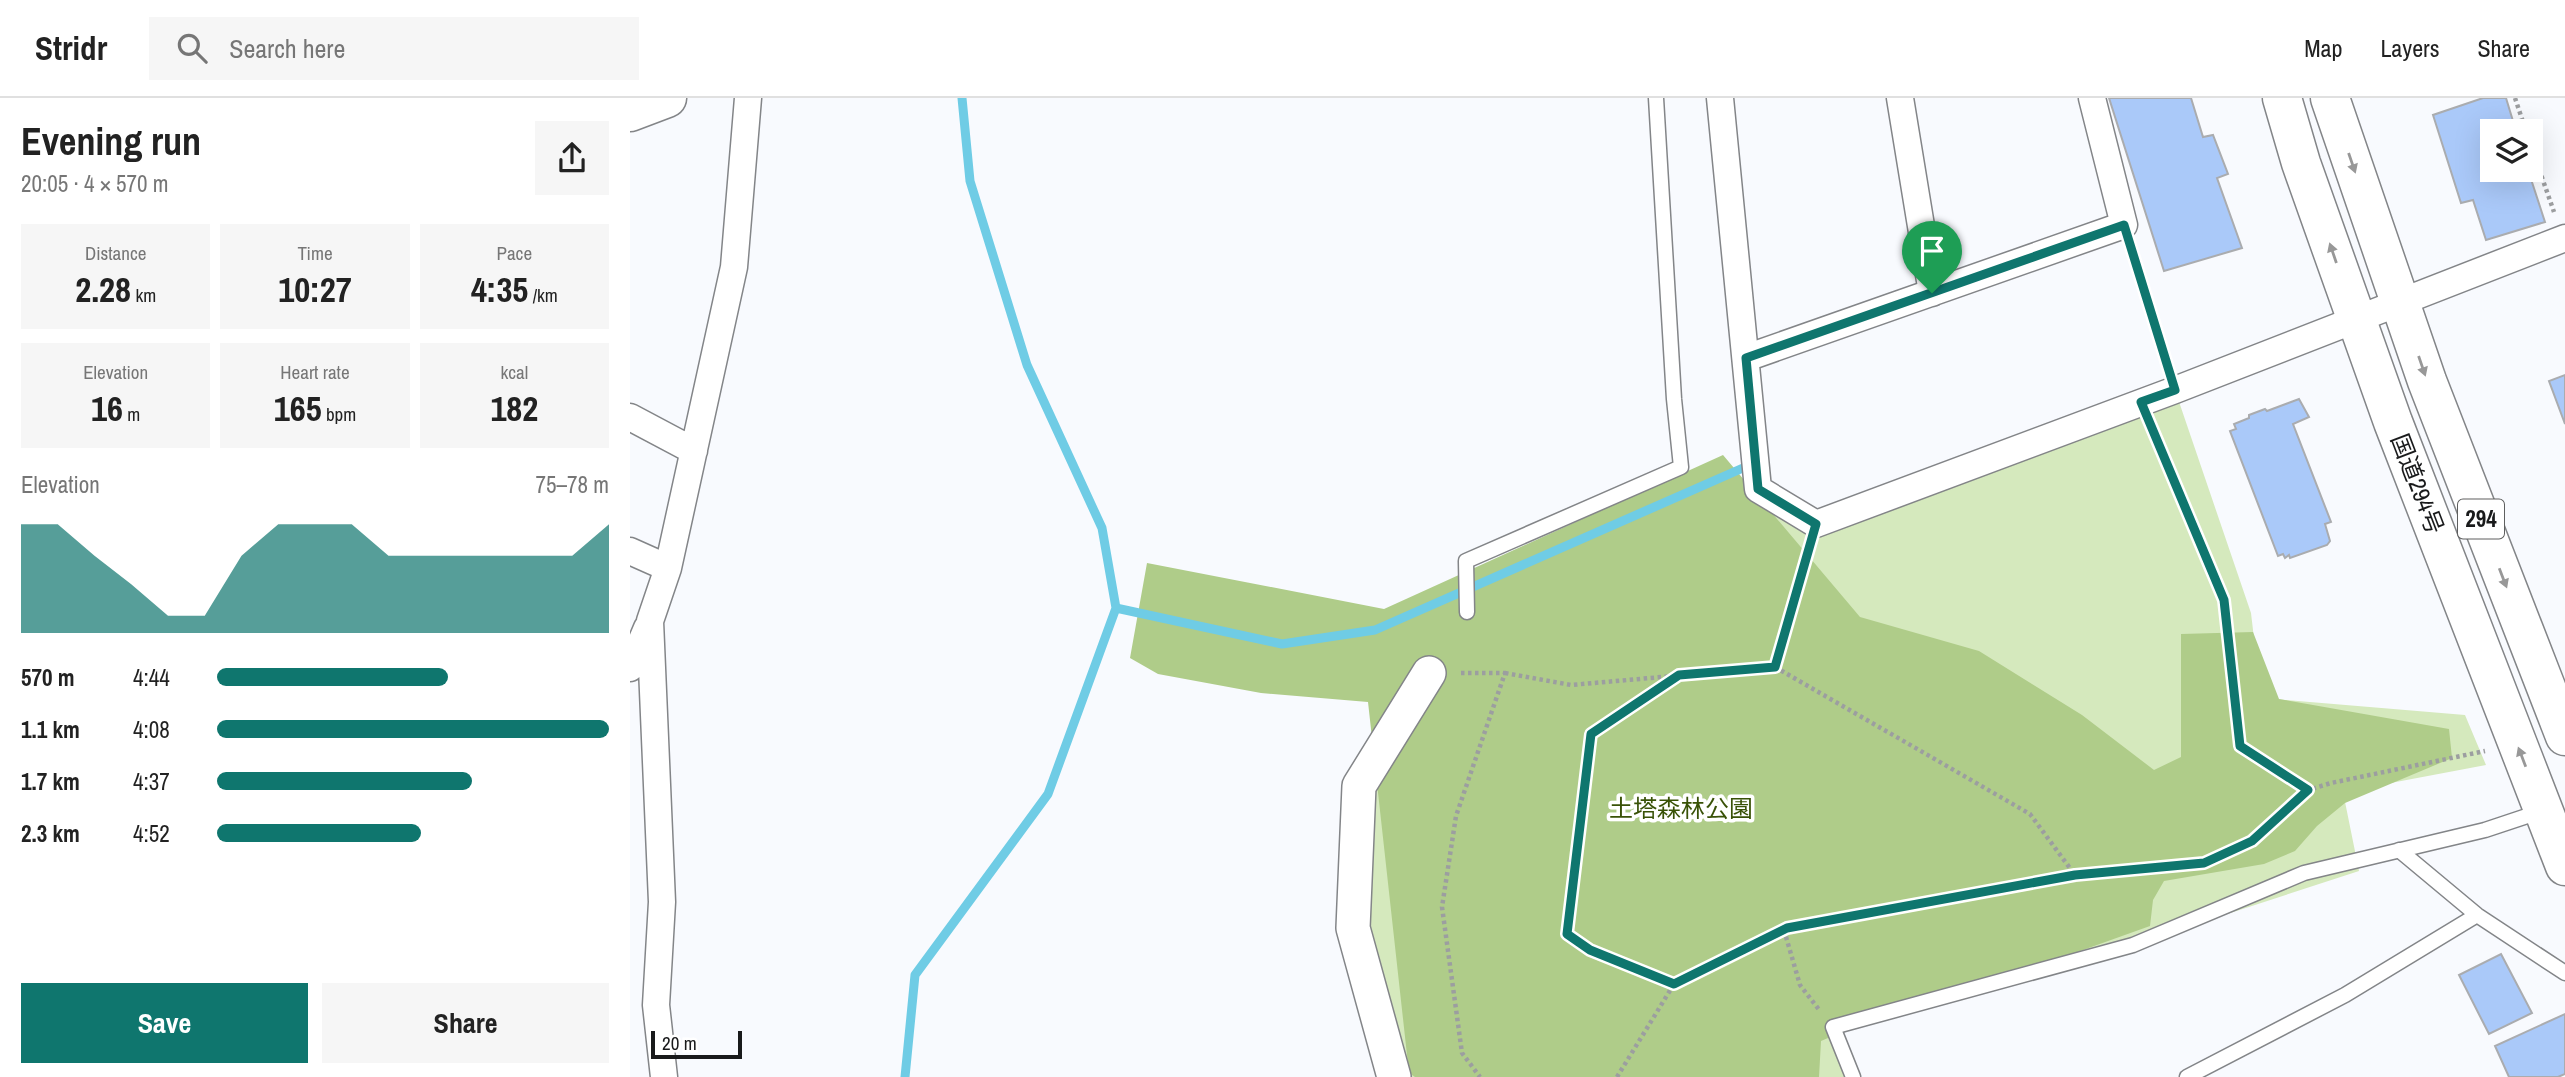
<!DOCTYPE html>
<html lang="en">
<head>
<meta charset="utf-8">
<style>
	:root { --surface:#fff; --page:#f6f6f6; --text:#222; --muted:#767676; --line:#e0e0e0; --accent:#0f766e }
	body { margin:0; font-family:"Archivo Narrow","Noto Sans JP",sans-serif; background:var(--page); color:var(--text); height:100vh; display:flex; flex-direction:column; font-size:26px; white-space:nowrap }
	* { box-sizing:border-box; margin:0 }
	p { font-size:23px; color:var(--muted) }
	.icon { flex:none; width:38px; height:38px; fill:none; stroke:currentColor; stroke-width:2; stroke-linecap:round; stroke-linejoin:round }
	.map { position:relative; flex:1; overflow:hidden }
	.details { display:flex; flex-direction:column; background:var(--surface); width:630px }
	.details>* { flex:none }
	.tools { position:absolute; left:1850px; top:21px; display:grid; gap:14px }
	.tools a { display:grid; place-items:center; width:63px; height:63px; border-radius:0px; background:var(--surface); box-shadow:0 7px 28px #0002; font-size:35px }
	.scale { position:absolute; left:21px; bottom:18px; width:91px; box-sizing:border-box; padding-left:7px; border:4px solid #191a1b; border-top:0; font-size:19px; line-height:24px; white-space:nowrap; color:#191a1b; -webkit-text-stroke:5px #fff; paint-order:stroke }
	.pin { position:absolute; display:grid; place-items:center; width:60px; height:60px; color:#fff; margin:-72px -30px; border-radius:50% 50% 50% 0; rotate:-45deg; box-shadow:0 0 7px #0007 }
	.pin .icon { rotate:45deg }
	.round { display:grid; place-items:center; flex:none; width:74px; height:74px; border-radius:0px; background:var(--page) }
	.headline { display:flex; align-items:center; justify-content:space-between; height:119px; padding:0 21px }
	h1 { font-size:38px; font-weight:800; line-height:52px }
	.stats { display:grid; grid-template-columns:repeat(3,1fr); gap:10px; height:119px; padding:7px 21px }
	.stats div { display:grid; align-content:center; border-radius:0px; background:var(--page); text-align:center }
	.stats b { font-size:35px; font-weight:800 }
	.stats small { font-size:19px; font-weight:400 }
	.stats p { font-size:19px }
	.chart { height:196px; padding:14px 21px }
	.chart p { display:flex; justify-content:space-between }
	.chart svg { width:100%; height:126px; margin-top:7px; fill:var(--accent); opacity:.7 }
	.primary-button { display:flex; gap:14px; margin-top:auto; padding:14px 21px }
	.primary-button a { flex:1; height:80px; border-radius:0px; background:var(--accent); color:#fff; font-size:28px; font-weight:800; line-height:80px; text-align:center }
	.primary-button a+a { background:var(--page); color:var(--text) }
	ul { padding:0 21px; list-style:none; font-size:23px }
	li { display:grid; grid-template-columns:112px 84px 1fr; align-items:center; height:52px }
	li i { height:18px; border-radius:9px; background:var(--accent) }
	header { display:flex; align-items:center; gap:42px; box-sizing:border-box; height:98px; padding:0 35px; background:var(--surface); border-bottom:2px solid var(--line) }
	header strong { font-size:33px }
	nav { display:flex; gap:38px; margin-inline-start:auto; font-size:24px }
	.search { width:490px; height:63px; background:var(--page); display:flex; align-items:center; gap:18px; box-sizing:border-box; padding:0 24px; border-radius:0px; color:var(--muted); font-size:26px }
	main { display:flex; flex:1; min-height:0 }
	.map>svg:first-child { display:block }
	.green { fill:#d5e9bd }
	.forest { fill:#afcc89 }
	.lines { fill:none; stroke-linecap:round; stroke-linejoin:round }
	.stream { stroke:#6fcce5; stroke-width:9 }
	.building { fill:#aac9f9; stroke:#aaacaf; stroke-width:2 }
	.service-casing { stroke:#838588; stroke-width:17 }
	.minor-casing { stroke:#838588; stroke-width:29 }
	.tertiary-casing { stroke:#838588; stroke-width:36 }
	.primary-casing { stroke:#838588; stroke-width:41 }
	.trunk-casing { stroke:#838588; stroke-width:41 }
	.path { stroke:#9c9ea0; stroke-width:4.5; stroke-dasharray:3.5 3.5; stroke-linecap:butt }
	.service { stroke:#fff; stroke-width:14 }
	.minor { stroke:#fff; stroke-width:26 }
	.tertiary { stroke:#fff; stroke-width:33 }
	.primary { stroke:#fff; stroke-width:38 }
	.trunk { stroke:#fff; stroke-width:38 }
	.oneway { fill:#989898 }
	.route-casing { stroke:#fff; stroke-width:14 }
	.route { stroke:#0f766e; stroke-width:9 }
	.labels { text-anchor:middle; stroke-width:7; stroke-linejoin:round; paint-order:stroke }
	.shield { fill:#fff; stroke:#5e5f5f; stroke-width:2 }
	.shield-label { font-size:23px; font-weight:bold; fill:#191a1b }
	.street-label { font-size:24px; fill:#191a1b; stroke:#fff }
	.park-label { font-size:24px; fill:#395207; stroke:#fff }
</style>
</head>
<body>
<header>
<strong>Stridr</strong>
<div class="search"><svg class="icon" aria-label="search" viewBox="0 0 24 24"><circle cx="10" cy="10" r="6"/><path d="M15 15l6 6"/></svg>Search here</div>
<nav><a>Map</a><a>Layers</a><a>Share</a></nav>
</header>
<main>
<section class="details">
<div class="headline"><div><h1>Evening run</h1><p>20:05 · 4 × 570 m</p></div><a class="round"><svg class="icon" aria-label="share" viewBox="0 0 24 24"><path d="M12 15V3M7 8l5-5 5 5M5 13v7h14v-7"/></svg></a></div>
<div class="stats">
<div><p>Distance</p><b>2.28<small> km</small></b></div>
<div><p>Time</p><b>10:27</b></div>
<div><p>Pace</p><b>4:35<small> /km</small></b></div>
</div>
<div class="stats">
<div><p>Elevation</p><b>16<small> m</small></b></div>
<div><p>Heart rate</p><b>165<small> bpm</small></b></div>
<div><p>kcal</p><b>182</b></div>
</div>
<div class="chart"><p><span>Elevation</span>75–78 m</p>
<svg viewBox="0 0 160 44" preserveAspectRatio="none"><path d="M0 44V6L10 6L20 17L30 27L40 38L50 38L60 17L70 6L80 6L90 6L100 17L110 17L120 17L130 17L140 17L150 17L160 6V44z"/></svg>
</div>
<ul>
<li><b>570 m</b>4:44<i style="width:59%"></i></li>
<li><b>1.1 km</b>4:08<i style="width:100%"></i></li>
<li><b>1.7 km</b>4:37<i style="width:65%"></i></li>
<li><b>2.3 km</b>4:52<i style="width:52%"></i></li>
</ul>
<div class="primary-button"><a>Save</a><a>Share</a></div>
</section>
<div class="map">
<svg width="1935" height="979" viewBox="0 0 1935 979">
	<rect width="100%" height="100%" fill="#f8fafe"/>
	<path class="green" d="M1545,292L1621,515L1631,600L1835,617L1856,667L1713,694L1729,773L1422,873L1203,929L1223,979H764L729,849V688L1128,391L1186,426Z"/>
	<path class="forest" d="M1093,357L1230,519L1349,553L1452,617L1524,672L1551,659V536L1623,534L1649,601L1819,631L1822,660L1715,705L1687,728L1665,753L1634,766L1534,783L1523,802L1520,828L1341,892L1257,915L1191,943L1189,979H785L779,975L738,604L631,595L528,576L500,560L517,465L754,511Z"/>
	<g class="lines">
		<path class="stream" d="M332,0L340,83L397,267L472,430L486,510L652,546L745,532L1122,366
			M275,979L285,877L418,696L486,510"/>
	</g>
	<path class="building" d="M1479,0H1561L1573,39L1583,37L1598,76L1587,80L1612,150L1534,173Z
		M1853,0H1876L1886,33H1862V72H1898L1915,124L1856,142L1843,102L1831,105L1803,17Z
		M1935,277V326L1919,283Z
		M1669,301L1679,319L1663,326L1701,424L1695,426L1700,443L1697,447L1660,460L1659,457L1655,460L1653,456L1648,458L1600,333L1606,331L1604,326L1619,320V317L1635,311L1637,313Z
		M1871,856L1902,915L1859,936L1829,877Z
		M1935,916V976L1928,979H1879L1865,948Z"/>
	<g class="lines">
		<g class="service-casing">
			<path id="service" d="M837,514L836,463L1051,369L1044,301L1026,0
				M1769,752L1847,817L1935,875
				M1223,979L1203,929L1503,847L1674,775L1855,732L1912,713
				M1557,979L1715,897L1847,817"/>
		</g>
		<g class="minor-casing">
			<path id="minor" d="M1090,0L1128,391L1186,426L1545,292L1935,140
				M1270,0L1302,195
				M1116,260L1494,127L1462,0
				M0,319L64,353
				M0,453L38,470
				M0,570L17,530
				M34,979L26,907L32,804L20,523L38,470L104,169L118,0"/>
		</g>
		<g class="tertiary-casing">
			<path id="tertiary" d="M764,979L723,830L729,688L799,575"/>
		</g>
		<g class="primary-casing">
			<path id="primary" d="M0,14L37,0"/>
		</g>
		<g class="trunk-casing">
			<path id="trunk" d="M1652,0L1671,65L1763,324L1935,768
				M1700,0L1797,283L1935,638"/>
		</g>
		<path class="path" d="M1885,0L1896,33
			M1900,45L1924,114
			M1501,151L1537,267
			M1519,329L1594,502L1610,648L1678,692
			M1145,569L1400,716L1445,777
			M831,575H875L826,718L812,809L832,955L850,979
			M875,575L941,587L1145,569L1179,451
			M1154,832L1170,887L1190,913
			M1044,886L960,852L937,836L961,636L1047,579
			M987,979L1044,886L1157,830L1445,777L1574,765L1622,743L1678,692L1701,685L1855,653"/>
		<use href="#service" class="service"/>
		<use href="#minor" class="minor"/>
		<use href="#tertiary" class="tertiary"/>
		<use href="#primary" class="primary"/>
		<use href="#trunk" class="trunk"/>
	</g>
	<defs><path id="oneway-solid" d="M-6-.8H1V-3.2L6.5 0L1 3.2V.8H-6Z" transform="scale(1.75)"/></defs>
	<g class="oneway">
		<use href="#oneway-solid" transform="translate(1722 65) rotate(71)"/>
		<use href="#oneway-solid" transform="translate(1703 155) rotate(-109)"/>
		<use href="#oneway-solid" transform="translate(1792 268) rotate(71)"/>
		<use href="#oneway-solid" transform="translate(1873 480) rotate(69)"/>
		<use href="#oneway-solid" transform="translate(1892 659) rotate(-111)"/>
	</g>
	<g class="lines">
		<g class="route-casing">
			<path id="route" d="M1494,127L1545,292L1511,304L1594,502L1610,648L1678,692L1622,743L1574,765L1445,777L1157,830L1044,886L960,852L937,836L961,636L1049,577L1145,569L1186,426L1128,391L1116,260Z"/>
		</g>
		<use href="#route" class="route"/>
	</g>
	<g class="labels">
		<rect class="shield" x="1828" y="401.5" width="46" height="39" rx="5"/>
		<g class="shield-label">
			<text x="1851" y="429">294</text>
		</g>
		<g class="street-label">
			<text transform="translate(1787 386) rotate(69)" y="8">国道294号</text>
		</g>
		<g class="park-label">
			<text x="1051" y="719">土塔森林公園</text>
		</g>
	</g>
</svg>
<div class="tools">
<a><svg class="icon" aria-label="layers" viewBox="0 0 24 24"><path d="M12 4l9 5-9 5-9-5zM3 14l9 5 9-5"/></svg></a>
</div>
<div class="scale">20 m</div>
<div class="pin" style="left:1302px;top:195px;background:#1e9e55"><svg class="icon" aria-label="arrive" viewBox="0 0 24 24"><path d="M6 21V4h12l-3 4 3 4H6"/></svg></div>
</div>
</main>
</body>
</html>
